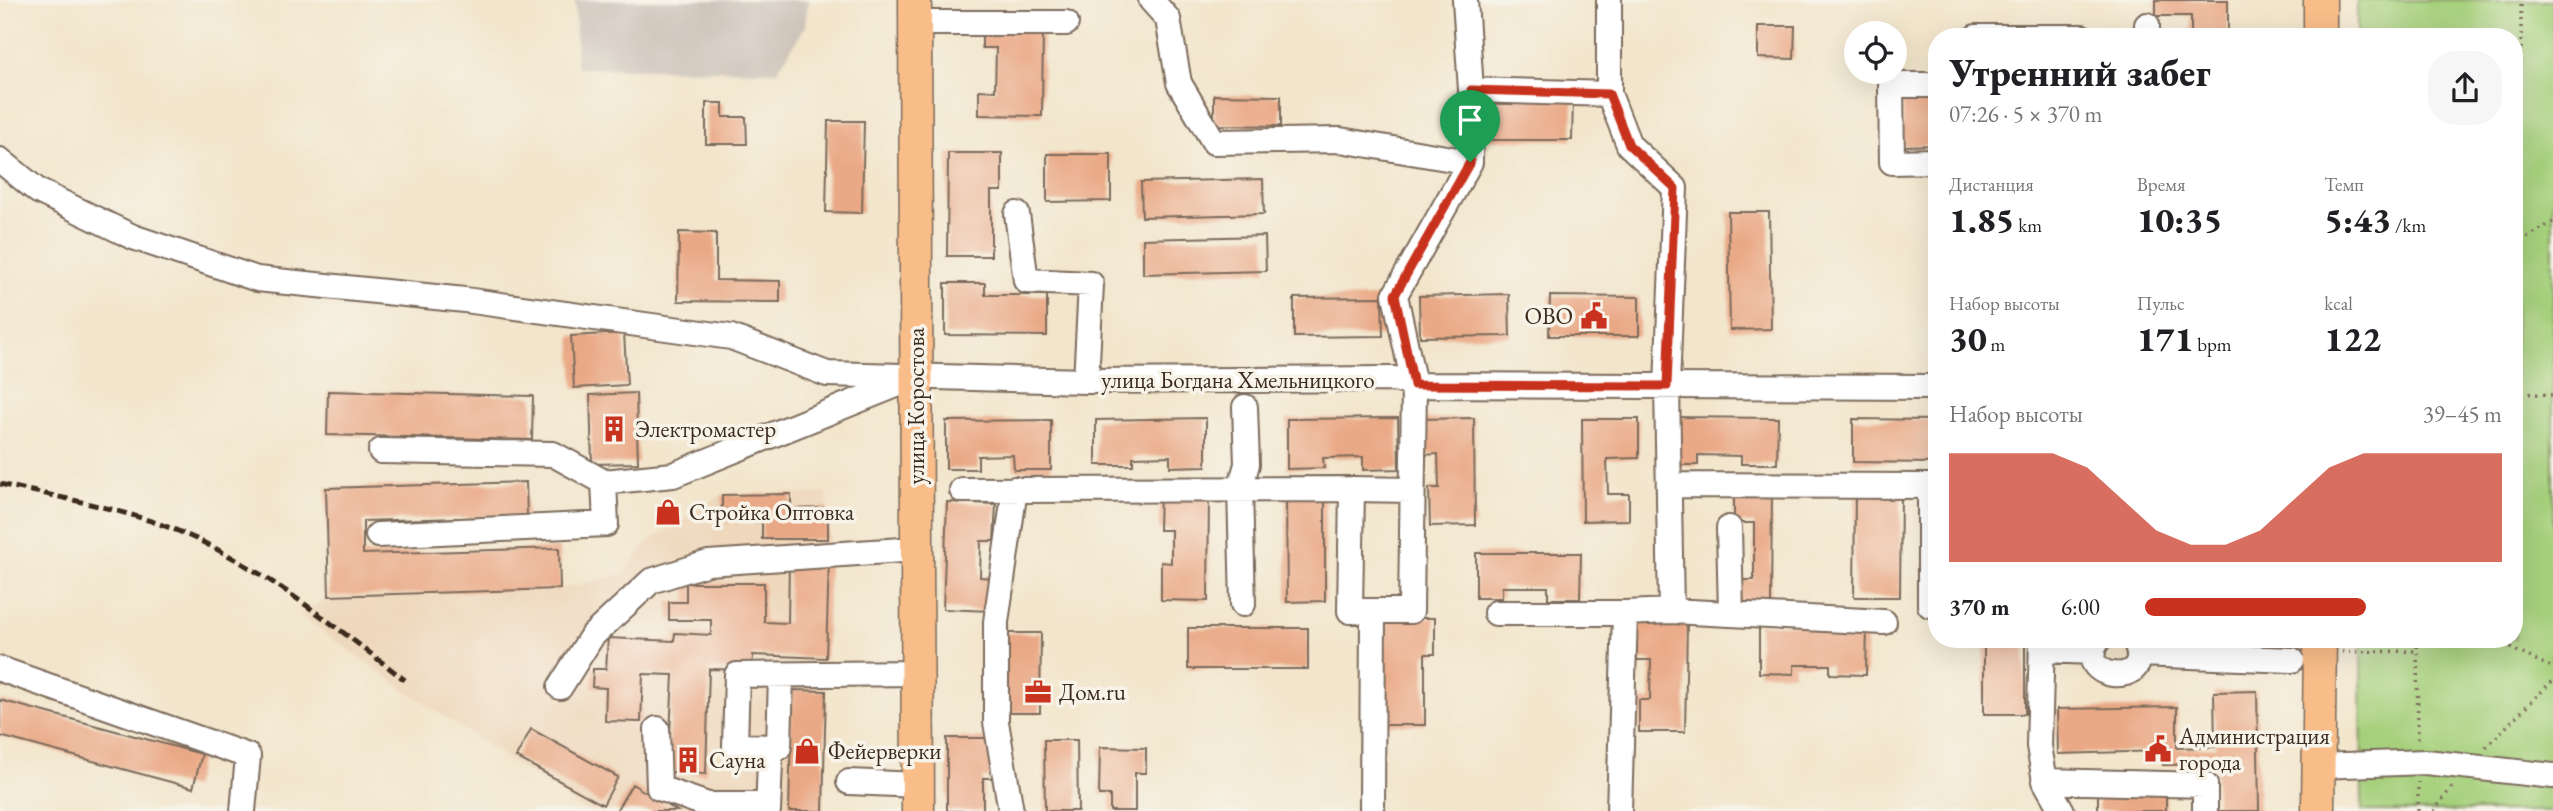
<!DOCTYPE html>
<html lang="ru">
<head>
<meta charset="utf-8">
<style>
	:root { --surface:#fff; --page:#f6f6f6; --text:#202124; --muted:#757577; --accent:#c8321e }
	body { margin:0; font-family:"EB Garamond",serif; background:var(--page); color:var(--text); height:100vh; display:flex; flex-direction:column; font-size:26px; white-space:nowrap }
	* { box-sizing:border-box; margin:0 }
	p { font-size:23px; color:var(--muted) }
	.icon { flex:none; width:38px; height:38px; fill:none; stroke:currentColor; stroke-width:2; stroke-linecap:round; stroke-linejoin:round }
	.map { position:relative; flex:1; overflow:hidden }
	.drawer { position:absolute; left:1928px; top:28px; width:595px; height:620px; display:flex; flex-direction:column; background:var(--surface); border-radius:28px; box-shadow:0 7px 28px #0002 }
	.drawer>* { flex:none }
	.tools { position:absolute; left:1844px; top:21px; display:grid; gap:14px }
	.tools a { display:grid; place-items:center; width:63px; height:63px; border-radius:50%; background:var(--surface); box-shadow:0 7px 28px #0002; font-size:35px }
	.pin { position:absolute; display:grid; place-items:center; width:60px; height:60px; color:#fff; margin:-72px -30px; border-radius:50% 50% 50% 0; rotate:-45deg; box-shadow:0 0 7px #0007 }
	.pin .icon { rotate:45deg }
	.round { display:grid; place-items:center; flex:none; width:74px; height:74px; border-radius:28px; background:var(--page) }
	.overview { display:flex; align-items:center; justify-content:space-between; height:119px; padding:0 21px }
	h1 { font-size:38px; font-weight:800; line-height:52px }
	.figures { display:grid; grid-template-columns:repeat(3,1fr); gap:10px; height:119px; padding:7px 21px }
	.figures div { display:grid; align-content:center }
	.figures b { font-size:35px; font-weight:800 }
	.figures small { font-size:19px; font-weight:400 }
	.figures p { font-size:19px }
	.chart { height:196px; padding:14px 21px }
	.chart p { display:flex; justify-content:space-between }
	.chart svg { width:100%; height:126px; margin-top:7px; fill:var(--accent); opacity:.7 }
	ul { padding:0 21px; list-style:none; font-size:23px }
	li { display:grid; grid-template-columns:112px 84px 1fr; align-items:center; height:52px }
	li i { height:18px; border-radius:9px; background:var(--accent) }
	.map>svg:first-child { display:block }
	.built { fill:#eed7bb }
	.industrial { fill:#ccc2b9 }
	.green { fill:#a6d07c; stroke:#707d4d; stroke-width:2 }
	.building { fill:#eaa986 }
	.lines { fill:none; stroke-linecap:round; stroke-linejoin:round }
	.minor-casing { stroke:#7b6b5b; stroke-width:28 }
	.major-casing { stroke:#7b6b5b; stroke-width:35 }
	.path { stroke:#7b6b5b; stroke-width:3.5; stroke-dasharray:2 5; stroke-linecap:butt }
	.minor { stroke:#fff; stroke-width:24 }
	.major { stroke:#f8bd89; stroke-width:32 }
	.rail { stroke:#3b2a1e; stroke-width:5; stroke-dasharray:10 5; stroke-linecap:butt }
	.route-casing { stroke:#fff; stroke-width:14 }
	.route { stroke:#c8321e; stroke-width:9 }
	.labels { text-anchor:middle; stroke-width:7; stroke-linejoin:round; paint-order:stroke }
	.poi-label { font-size:23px; fill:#3b2a1e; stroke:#f7f3e8; text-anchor:start }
	.street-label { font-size:23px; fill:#3b2a1e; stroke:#f7f3e8 }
</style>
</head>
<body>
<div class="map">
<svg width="2553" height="811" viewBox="0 0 2553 811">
	<rect width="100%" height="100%" fill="#f7f3e8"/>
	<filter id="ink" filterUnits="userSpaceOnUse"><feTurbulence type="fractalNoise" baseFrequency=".0143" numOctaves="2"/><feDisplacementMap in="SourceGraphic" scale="14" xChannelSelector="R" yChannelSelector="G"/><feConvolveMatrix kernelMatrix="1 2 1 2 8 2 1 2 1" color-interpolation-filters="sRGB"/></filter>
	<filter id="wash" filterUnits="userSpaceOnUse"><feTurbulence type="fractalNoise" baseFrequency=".00686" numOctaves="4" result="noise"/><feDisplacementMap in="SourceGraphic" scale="28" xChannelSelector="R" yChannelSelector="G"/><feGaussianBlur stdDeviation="1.57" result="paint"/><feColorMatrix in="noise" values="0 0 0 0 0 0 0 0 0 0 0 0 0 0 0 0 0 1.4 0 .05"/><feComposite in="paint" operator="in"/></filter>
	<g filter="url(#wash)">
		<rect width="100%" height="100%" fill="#f2e5cb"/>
		<path class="built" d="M827,493L829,560L823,811H585L405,690L300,615L329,596L560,589L623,574L648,542L722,495Z"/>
		<path class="industrial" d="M575,0H808L805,27L777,71L577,68Z"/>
		<path class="green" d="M2357,0H2553V811H2362L2361,639H2515V37H2357Z"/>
		<g id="blocks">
			<path class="building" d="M2156,0H2228V37H2191V16H2156Z
				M982,26L1043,27L1042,116L979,115V90L995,91L996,48H982Z
				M1758,26H1795L1794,59L1758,58Z
				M1214,95L1281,96V126L1214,125Z
				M1484,97L1573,98L1572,140H1483Z
				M1937,97V145L1903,146V98Z
				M706,103H723V117H746L747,144H706Z
				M828,121H864L862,213L826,212Z
				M948,153H1002V191H991V256H947Z
				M1047,154H1111V201L1047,202Z
				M1263,179L1264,214L1142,217L1141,182Z
				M1728,212H1769L1771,329L1730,330Z
				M679,232L716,233V280L780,281V302L678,301Z
				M1265,236L1266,271L1143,274V239Z
				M945,283H985V295H1047V336L945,335Z
				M1509,294L1510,336L1420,337L1419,296Z
				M1550,296L1639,297V336H1549Z
				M1382,297L1383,336L1294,337V298Z
				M624,333L627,385L574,388L571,336Z
				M328,391L533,396L532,440L327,435Z
				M636,393L638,463L592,464L590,395Z
				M1670,417L1778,418L1777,464H1741V456L1698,455V465H1670Z
				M1206,418V466L1170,467V456L1133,457V465H1096V420Z
				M1398,418L1399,469L1363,470V457L1323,458L1324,468L1287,469V419Z
				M1474,418L1475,525L1430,526L1429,488H1439L1438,454L1422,455L1421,419Z
				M1582,419H1639V458L1607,459L1608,494H1629V520L1583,521Z
				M1853,419L1937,420V463L1853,462Z
				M1051,420V470H1014L1013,455L978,456V469H946V421Z
				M526,482L527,516L363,521V554L559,548L560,589L329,596L326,488Z
				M1160,491H1209L1208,601L1161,600V562L1171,563V530H1159Z
				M1734,491H1772L1771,606H1736V580H1754V523H1734Z
				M1855,492H1901L1900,597H1854Z
				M791,494V509L828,508V539H762V522H722V495Z
				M1286,496H1325V601L1287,602Z
				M947,502L996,504L994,541H981L980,577L992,578L990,611L943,609Z
				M1476,553H1581L1580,599H1548V587H1502V598H1476Z
				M789,560H829L826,658L753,655L752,670L709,669L706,774L668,772L673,675L643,674L641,722L605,721L606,688L592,687L593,669H606L608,638L674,641L675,633L711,635V620H669V602H686V583H764V622L788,623Z
				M1385,618H1435V654H1425V725H1385Z
				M1637,622L1687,623L1685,732H1639V700H1650L1651,660H1637Z
				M1759,624L1867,626L1866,675L1830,674V665H1794V674L1759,673Z
				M1188,628H1308V669H1188Z
				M1003,633H1041L1040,713H1003Z
				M1984,639H2025V714H1984Z
				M792,690L826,691L823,811H789Z
				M2257,691L2259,811H2216L2215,764L2163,765L2162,751L2058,754L2057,709L2177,707V748L2215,747L2214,692Z
				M0,700L202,754L193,788L0,736Z
				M531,729L618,777L603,805L516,757Z
				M947,738H994V778H983V811H947Z
				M1044,740H1077L1078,811H1045Z
				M1100,747L1146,748V773H1135V811H1110V795H1099Z
				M632,784L677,811H616Z
				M2166,792V811H2098V793Z"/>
		</g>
	</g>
	<g filter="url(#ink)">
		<use href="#blocks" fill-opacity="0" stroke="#7b6b5b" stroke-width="2"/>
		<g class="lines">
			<g class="minor-casing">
				<path id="minor" d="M1151,0L1168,19L1179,83L1214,142L1340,140L1470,162
					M1609,0V94L1629,145L1675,188L1667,386L1671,611L1625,613L1619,811
					M915,23H1066
					M1976,37H2082
					M2147,37V25
					M1937,85H1891L1892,162L1937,161
					M1471,90L1609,94
					M0,160L38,191L133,237L257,279L465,300L731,337L827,374L1086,381L1395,379L1414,385L1937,387
					M1017,214L1026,281L1091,284L1086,381
					M381,451L553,454L604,482
					M1669,485L1937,486
					M1352,489L1412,490
					M962,490L1352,489L1350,611H1411L1414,385L1395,295L1470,162L1471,90L1465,0
					M1729,528L1731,614
					M378,535L606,524L604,482L673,475L906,381
					M1243,604L1240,489L1247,464L1245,407
					M1930,605V486
					M1671,611L1884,622
					M1496,613H1625
					M2042,639L2039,746L2045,781L2205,785V811
					M2099,639C2067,681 2161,691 2134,639
					M2043,650L2093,652
					M2139,654L2292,660
					M0,669L248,756L243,811
					M781,676L779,747L735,746L737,675L918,673
					M560,687L592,636L651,581L708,563L917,549
					M657,729L659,788L708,805H768
					M2318,766L2426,762L2553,776
					M2045,781L2062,811
					M849,782L918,785
					M768,811L770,762
					M1011,811L996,722V622L1015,489
					M1372,811L1373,611"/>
			</g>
			<g class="major-casing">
				<path id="major" d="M915,0L918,811
					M2320,0V37
					M2318,811L2320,639"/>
			</g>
			<path class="path" d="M2515,76L2521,60V0
				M2515,244L2553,222
				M2515,393L2553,395
				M2417,639L2418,742
				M2491,639L2553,668
				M2342,652L2417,651
				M2486,747L2553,680
				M2418,811V782
				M2434,811L2454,784"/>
			<use href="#minor" class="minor"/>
			<use href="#major" class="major"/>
			<path class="rail" d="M0,484C65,499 134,510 194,538C272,574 338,629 405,680"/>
		</g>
	</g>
	<g class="lines" filter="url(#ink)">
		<g class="route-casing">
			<path id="route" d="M1471,90L1609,94L1629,145L1675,188L1667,386L1414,385L1395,295L1470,162Z"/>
		</g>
		<use href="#route" class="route"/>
	</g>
	<defs>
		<g id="civic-bare" transform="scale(2.1)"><path d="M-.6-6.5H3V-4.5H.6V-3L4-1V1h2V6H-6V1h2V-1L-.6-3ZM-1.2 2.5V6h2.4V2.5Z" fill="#c8321e" stroke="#f7f3e8" stroke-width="2.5" paint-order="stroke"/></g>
		<g id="building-bare" transform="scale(2.1)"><path d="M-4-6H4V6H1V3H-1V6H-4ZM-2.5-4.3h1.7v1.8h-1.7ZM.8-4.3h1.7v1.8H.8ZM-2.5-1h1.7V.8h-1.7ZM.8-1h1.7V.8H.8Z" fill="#c8321e" stroke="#f7f3e8" stroke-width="2.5" paint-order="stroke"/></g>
		<g id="shop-bare" transform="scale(2.1)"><path d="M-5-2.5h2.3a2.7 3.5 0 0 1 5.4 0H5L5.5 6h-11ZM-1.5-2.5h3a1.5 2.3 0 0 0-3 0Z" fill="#c8321e" stroke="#f7f3e8" stroke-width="2.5" paint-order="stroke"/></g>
		<g id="office-bare" transform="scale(2.1)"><path d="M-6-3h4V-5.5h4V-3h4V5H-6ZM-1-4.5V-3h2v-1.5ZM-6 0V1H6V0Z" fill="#c8321e" stroke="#f7f3e8" stroke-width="2.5" paint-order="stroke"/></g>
	</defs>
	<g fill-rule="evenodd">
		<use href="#civic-bare" x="1594" y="316"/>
		<use href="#building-bare" x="614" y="429"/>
		<use href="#shop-bare" x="668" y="512"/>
		<use href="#office-bare" x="1038" y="692"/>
		<use href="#civic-bare" x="2158" y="749"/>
		<use href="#shop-bare" x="807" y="751"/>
		<use href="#building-bare" x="688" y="760"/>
	</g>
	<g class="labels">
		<g class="poi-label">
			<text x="1573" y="324" text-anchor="end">ОВО</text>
			<text x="635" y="437">Электромастер</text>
			<text x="689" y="520">Стройка Оптовка</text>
			<text x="1059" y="700">Дом.ru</text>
			<text x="2179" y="744">Администрация<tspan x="2179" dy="26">города</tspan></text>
			<text x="828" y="759">Фейерверки</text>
			<text x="709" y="768">Сауна</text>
		</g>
		<g class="street-label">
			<text x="1238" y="388">улица Богдана Хмельницкого</text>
			<text transform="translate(916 406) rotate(-90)" y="8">улица Коростова</text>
		</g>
	</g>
</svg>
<div class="tools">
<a><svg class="icon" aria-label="locate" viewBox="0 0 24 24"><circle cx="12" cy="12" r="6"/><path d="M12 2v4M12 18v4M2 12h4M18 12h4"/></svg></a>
</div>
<div class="pin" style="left:1470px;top:162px;background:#1e9e55"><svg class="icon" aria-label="arrive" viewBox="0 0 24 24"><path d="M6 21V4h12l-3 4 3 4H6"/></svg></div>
<section class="drawer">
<div class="overview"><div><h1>Утренний забег</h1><p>07:26 · 5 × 370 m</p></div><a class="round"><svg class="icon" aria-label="share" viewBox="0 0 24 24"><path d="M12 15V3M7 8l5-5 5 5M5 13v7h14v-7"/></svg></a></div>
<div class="figures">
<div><p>Дистанция</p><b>1.85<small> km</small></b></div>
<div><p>Время</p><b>10:35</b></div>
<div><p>Темп</p><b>5:43<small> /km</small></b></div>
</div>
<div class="figures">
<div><p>Набор высоты</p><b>30<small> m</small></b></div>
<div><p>Пульс</p><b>171<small> bpm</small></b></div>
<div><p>kcal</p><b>122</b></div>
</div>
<div class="chart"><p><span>Набор высоты</span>39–45 m</p>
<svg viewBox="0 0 160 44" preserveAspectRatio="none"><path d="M0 44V6L10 6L20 6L30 6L40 11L50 22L60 33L70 38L80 38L90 33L100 22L110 11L120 6L130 6L140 6L150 6L160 6V44z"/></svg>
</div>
<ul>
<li><b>370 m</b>6:00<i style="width:62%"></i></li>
</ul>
</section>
</div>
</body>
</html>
